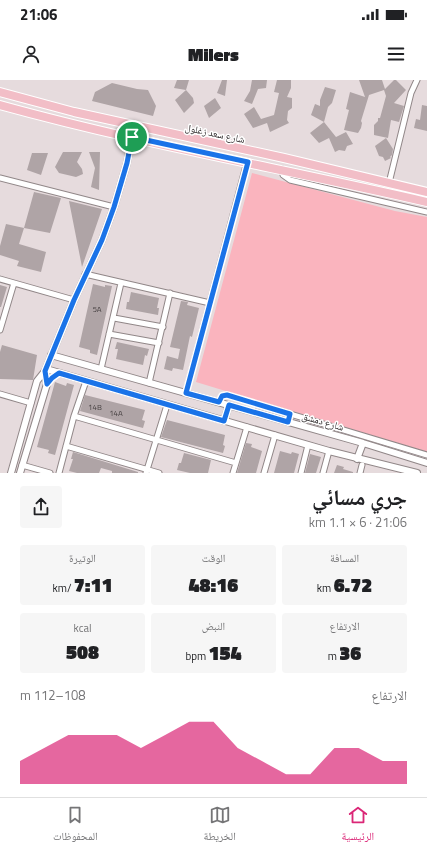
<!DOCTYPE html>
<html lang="ar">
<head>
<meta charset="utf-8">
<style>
	:root { --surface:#fff; --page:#f6f6f6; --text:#202124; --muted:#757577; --line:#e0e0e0; --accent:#db2777 }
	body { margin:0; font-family:"Titillium Web","Noto Naskh Arabic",sans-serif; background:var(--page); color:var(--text); direction:rtl; height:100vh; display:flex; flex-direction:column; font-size:15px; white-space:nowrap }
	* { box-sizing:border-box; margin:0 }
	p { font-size:13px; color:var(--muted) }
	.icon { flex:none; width:22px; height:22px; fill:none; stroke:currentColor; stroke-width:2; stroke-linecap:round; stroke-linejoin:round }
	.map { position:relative; height:393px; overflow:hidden; direction:ltr }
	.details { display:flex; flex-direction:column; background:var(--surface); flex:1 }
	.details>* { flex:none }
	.pin { position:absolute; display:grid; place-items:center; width:34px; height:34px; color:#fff; margin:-17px; border:2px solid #fff; border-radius:50%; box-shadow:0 1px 4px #0007 }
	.round { display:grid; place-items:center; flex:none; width:42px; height:42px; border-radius:4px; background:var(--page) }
	.summary { display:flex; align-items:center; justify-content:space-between; height:68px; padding:0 20px }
	h1 { font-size:22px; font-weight:800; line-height:30px }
	.metrics { display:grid; grid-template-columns:repeat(3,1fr); gap:6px; height:68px; padding:4px 20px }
	.metrics div { display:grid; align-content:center; border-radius:4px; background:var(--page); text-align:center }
	.metrics b { font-size:20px; font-weight:800 }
	.metrics small { font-size:11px; font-weight:400 }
	.metrics p { font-size:11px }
	.chart { height:112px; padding:8px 20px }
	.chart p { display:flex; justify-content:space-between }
	.chart svg { width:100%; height:72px; margin-top:4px; fill:var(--accent); opacity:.7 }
	.status { display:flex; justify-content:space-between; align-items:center; height:28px; padding:0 20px; background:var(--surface); direction:ltr }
	.status svg { height:11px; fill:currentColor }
	header { display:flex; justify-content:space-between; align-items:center; height:52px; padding:0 20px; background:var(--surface); font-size:18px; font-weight:800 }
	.tab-bar { display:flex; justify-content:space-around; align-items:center; height:56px; border-top:1px solid var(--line); background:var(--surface); font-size:11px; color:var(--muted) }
	.tab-bar a { display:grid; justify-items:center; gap:2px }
	.tab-bar .current { color:var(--accent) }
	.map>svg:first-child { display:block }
	.green { fill:#fab4be }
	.building { fill:#afa4a6 }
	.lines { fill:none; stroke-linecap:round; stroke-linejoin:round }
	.minor-casing { stroke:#918788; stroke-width:7 }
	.tertiary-casing { stroke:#918788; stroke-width:8 }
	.primary-casing { stroke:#fff; stroke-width:10 }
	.minor { stroke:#fff; stroke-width:5 }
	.tertiary { stroke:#fff; stroke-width:6 }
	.primary { stroke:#f2bec7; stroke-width:8 }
	.route-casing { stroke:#fff; stroke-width:8 }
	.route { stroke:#1a73e8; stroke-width:5 }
	.labels { text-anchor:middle; stroke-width:3; stroke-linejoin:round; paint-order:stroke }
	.number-label { font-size:8px; fill:#4a4445 }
	.street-label { font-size:10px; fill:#282425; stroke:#fff }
</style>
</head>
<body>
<div class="status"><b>21:06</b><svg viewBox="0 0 49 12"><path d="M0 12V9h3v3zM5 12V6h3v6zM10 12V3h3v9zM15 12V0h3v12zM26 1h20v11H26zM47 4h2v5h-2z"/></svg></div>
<header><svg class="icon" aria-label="menu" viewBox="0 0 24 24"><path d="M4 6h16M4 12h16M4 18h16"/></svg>Milers<svg class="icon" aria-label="person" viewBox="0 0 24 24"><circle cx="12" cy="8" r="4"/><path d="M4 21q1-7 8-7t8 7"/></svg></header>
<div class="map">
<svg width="427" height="393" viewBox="0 0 427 393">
	<rect width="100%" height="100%" fill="#e6dbdd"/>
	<path class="green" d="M252,93L395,131L427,137V372L196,302Z"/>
	<path class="building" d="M177,0H189L186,10L174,8Z
		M222,0H227L225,16L217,13Z
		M252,0H267L266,8L258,9L252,24L244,21L250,11Z
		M277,0H291V8L287,17L292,18V28L288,31L287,40L289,43L270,52L267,43L253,48L244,34L254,27L261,39L274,35L279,13L274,12Z
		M359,0H382L385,9L394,0H396L406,10L394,23L404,26L399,42L391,40L388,58L374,55V45L378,41V38H380L386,16L384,10L369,15L361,41L362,43L361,48L358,53L344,50L349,30L346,29L350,12L365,17Z
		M112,3L137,9L148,10L156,26L153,36L92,21L95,12Z
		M325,7L336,10L332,23L328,27L324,42L311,35L315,24L320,26V20Z
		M186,10L193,18L194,23L184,33L175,20Z
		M215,18L221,28L209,38L204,26Z
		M422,25L427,26V51L414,48L416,39L420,40Z
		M324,42L336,57L346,52L353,64L347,66L345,71L339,70L335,72L329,58L319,63L310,53Z
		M386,58L393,69L392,75L390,77L391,78L385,81L383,77L379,76L375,66Z
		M63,72H82L77,82L82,89L83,94L76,97L59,93L55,87Z
		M89,72H100L99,110L91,107L95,88Z
		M32,73H48L41,95L27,90Z
		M34,112L61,118L50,153L24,148Z
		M69,121L102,129L82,187Z
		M6,144L24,148L19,164L46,172L41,192L17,186L19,181L0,175V166Z
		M93,204L105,207V205L112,206L97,275L90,273V270L79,267Z
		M0,205L7,207L1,227H0Z
		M131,212L159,218L157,228H159L158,235L126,229L127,222H129Z
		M181,221L188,222L187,225L199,228L192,257L190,256L183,290L173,288L172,291L164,289L167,276L178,279L180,269L170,267Z
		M117,262L149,269L147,276L145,275L143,285L116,279L118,269H115Z
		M2,265L37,275L33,300L0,299V272Z
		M55,302L66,306L67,303L74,305L55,375L48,373L49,370L37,367Z
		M85,315L145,330L142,340L145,341L143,348L80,331Z
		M167,340L225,355L223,365L225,366L223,373L161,357Z
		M246,363L252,364L251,367L262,371L256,393H237Z
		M280,371L291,374L292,372L299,374L294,393H274Z
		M73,372L138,392V393H112V391L101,388L99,393H77L69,391L73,379H71Z
		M184,373L211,380L208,393H190L177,390L179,383H181Z
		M310,374L321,377L316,393H305Z
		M337,385L344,387L343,389L353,392V393H334Z"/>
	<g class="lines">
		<g class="minor-casing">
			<path id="minor" d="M282,89L283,95L290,100L427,132
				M0,98L114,127
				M389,103L411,13L417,0
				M85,194L210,223
				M0,199L74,220
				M114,238L163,247
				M0,250L14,203
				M109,254L159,263
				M101,289L121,203
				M149,303L170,213
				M186,313L247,82
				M0,314L31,323
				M219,322L222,316L227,315L427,375
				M74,336L236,383
				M66,366L159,393
				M22,385L50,393
				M59,393L74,336L86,301
				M146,393L167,325
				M233,393L247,347
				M264,393L275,355
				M301,393L308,365
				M323,393L329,371
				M360,393L362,385"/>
		</g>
		<g class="tertiary-casing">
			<path id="tertiary" d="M51,275L363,363L427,383
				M46,289L329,371L417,393
				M224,341L229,325
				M357,379L363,363
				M11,393L37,301L45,291L74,220L102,160L114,127L127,83L132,57
				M20,393L47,304L45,291"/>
		</g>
		<g class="primary-casing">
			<path id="primary" d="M0,12L74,32L284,78L427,112
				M0,25C141,64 285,89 427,122"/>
		</g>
		<use href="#minor" class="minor"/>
		<use href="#tertiary" class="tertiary"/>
		<use href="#primary" class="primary"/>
	</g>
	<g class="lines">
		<g class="route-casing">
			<path id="route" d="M132,57L248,82L186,313L219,322L222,316L227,315L290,334L288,342L229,325L224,341L59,293L52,298L47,304L45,291L74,220L102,160L114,127L127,83Z"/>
		</g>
		<use href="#route" class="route"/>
	</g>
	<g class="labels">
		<g class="number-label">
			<text x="97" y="232">5A</text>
			<text x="95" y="330">14B</text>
			<text x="116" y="336">14A</text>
		</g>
		<g class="street-label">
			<text transform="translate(215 53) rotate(12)" y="4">شارع سعد زغلول</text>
			<text transform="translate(323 341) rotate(16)" y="4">شارع دمشق</text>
		</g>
	</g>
</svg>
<div class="pin" style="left:132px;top:57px;background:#1e9e55"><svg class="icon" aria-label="arrive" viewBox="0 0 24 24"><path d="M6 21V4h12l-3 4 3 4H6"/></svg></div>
</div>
<section class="details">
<div class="summary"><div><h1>جري مسائي</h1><p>21:06 · 6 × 1.1 km</p></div><a class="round"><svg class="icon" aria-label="share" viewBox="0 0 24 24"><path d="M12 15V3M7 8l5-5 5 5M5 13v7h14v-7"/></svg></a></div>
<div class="metrics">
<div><p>المسافة</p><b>6.72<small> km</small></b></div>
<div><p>الوقت</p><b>48:16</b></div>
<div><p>الوتيرة</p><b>7:11<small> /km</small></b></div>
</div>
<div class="metrics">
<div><p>الارتفاع</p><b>36<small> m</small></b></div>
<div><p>النبض</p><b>154<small> bpm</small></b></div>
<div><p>kcal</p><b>508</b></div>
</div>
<div class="chart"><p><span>الارتفاع</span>108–112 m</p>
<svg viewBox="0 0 160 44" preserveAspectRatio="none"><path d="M0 44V30L10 22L20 14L30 14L40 14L50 22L60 14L70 6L80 6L90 22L100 30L110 38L120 38L130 22L140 22L150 30L160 30V44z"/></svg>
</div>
</section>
<nav class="tab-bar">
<a class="current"><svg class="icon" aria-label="home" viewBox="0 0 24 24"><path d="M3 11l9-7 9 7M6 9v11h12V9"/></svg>الرئيسية</a>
<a><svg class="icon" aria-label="map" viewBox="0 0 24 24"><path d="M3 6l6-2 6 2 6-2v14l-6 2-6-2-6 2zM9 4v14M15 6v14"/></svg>الخريطة</a>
<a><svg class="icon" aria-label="saved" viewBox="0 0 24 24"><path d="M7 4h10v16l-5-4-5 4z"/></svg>المحفوظات</a>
</nav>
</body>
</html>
